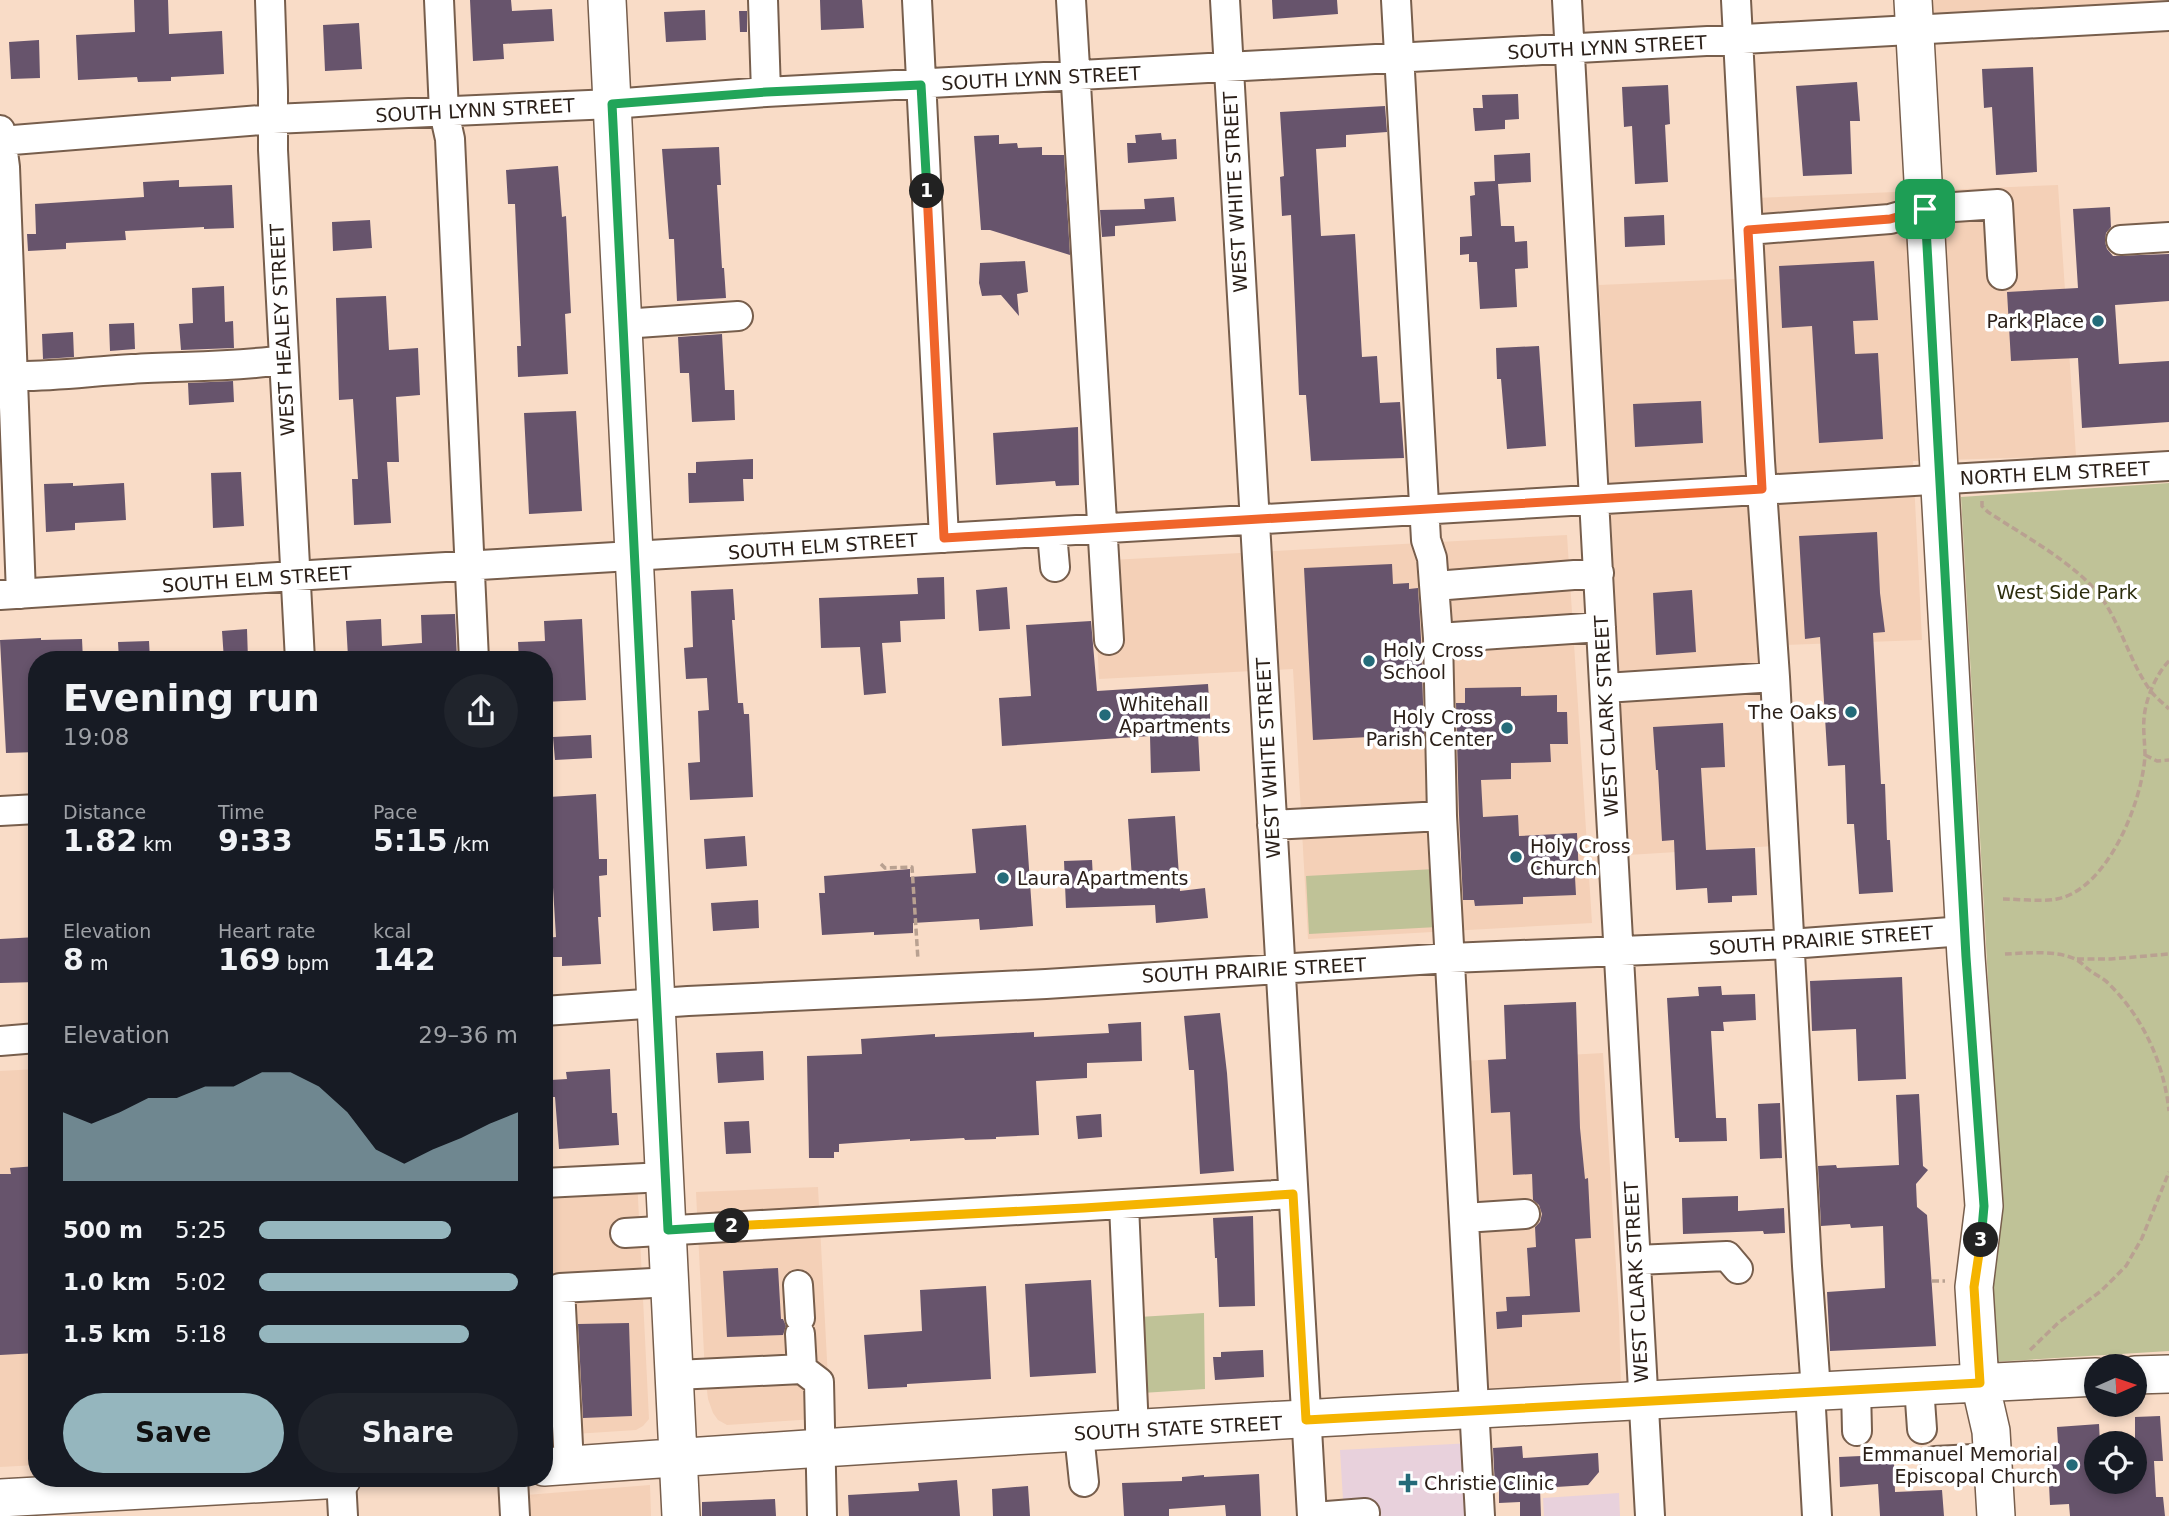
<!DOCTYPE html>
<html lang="en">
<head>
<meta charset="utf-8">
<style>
	:root { --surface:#171b24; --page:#20242c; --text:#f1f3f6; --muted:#9ea1a6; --accent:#95b6be }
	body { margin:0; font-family:"DejaVu Sans",sans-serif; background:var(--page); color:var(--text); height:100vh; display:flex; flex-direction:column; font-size:26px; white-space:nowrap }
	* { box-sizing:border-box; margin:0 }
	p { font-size:23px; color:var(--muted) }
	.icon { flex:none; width:38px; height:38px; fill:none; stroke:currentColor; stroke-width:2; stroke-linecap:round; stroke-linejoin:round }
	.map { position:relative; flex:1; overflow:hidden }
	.panel { position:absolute; left:28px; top:651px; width:525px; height:836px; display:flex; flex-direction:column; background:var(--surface); border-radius:28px; box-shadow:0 4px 10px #0003 }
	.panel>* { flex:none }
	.needle { width:46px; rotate:87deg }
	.buttons { position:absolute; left:2084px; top:1354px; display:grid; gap:14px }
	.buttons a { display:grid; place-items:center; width:63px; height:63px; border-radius:50%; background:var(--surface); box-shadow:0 4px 10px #0003; font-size:35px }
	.pin { position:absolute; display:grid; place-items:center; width:60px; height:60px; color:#fff; margin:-30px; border-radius:14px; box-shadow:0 4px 10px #0006 }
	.km { position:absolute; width:35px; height:35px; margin:-18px; border-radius:50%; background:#222; color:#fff; font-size:19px; line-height:35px; text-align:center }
	.round { display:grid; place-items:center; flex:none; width:74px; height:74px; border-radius:37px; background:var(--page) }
	.head { display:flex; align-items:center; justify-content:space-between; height:119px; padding:0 35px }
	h1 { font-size:38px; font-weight:700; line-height:52px }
	.stats { display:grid; grid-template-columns:repeat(3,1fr); gap:10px; height:119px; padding:7px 35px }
	.stats div { display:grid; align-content:center }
	.stats b { font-size:30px; font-weight:700 }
	.stats small { font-size:19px; font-weight:400 }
	.stats p { font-size:19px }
	.chart { height:196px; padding:14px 35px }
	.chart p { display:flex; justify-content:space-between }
	.chart svg { width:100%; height:126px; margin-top:7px; fill:var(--accent); opacity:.7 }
	.cta { display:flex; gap:14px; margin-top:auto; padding:14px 35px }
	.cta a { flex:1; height:80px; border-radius:42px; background:var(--accent); color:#111; font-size:28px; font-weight:700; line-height:80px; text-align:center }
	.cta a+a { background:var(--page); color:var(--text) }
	ul { padding:0 35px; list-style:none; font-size:23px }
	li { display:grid; grid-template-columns:112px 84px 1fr; align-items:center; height:52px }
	li i { height:18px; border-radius:9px; background:var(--accent) }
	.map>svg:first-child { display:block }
	.built { fill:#f4d0b7 }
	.medical { fill:#e8d1dc }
	.green { fill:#bfc297 }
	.building { fill:#67546c }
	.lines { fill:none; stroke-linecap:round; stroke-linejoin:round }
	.minor-casing { stroke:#775e4c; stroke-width:32 }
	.major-casing { stroke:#775e4c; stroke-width:40 }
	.path { stroke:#b9a191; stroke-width:3.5; stroke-dasharray:7 3.5; stroke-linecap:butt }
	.minor { stroke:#fff; stroke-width:28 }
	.major { stroke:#fff; stroke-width:37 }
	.split-1-casing { stroke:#fff; stroke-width:14 }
	.split-2-casing { stroke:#fff; stroke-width:14 }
	.split-3-casing { stroke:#fff; stroke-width:14 }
	.split-4-casing { stroke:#fff; stroke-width:14 }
	.split-1 { stroke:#f0652b; stroke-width:9 }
	.split-2 { stroke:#22a559; stroke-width:9 }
	.split-3 { stroke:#f5b400; stroke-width:9 }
	.split-4 { stroke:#22a559; stroke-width:9 }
	.poi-dot { fill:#246b79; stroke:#fff; stroke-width:2.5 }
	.labels { text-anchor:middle; stroke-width:7; stroke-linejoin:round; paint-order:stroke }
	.street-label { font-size:19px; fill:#2b2019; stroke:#fff }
	.poi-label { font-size:19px; fill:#2b2019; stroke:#fff; text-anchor:start }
	.park-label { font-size:19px; fill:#2c2d0d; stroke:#fff }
</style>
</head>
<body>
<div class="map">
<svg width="2169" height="1516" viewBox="0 0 2169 1516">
	<rect width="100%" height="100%" fill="#f9dcc7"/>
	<path class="built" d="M1927,0H2169V2L1928,18Z
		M2058,185L2076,456L1913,461L1922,640L1761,646L1774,846L1628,855L1599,285L1757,278L1754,198Z
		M1567,535L1592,923L1308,939L1293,669L1099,679L1093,561Z
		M1603,1053L1619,1316L1621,1388L1464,1400L1446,1062Z
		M37,1069V1465L0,1467V1071Z
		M637,1178L649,1419L643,1426L636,1430L544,1436V1183Z
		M818,1187L830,1418L727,1425L718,1420L713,1413L708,1399L705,1374L696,1192Z
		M650,1485L651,1516H515L514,1496Z"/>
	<path class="medical" d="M1472,1443L1475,1516H1344L1340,1450Z
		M1619,1493L1620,1516H1544L1543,1498Z"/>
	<path class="green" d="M2169,483V1351L1992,1362L1991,1288L2000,1195L1961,497Z
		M1435,869L1437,927L1309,934L1306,876Z
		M1204,1313L1205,1389L1142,1393L1139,1317Z"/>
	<path class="building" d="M134,0H168L169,34L222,31L224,74L171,77V81L138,82L137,77L78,80L76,35L135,32Z
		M470,0H511L512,11L552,9L554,41L503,44L504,59L473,61Z
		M820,0H862L864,28L821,30Z
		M1272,0H1337L1338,14L1273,19Z
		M705,10L706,40L666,42L664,12Z
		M739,11H747V32H740Z
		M359,23L362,69L325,71L323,25Z
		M39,40L40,78L11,79L9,42Z
		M2033,67L2037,172L1996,175L1992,107L1984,108L1982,69Z
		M1857,82L1860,121H1850L1852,174L1803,176L1796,86Z
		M1668,85L1670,124L1665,125L1668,182L1635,184L1632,126L1624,127L1622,87Z
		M1518,94L1519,119L1505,120V129L1475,131L1473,108H1483L1482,95Z
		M1385,106L1387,132L1346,135V147L1316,149L1321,236L1355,234L1362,357L1377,356L1380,403L1400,402L1404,458L1311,461L1306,395H1299L1291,215L1282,216L1280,177L1284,176L1280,112Z
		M1161,133L1162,140L1176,139L1177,159L1128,163L1127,143H1136L1135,135Z
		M999,135V144L1017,143L1018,148L1042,147V155H1064L1070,255L990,230H981L974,136Z
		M719,147L721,185H717L722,268H724L726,298L677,301L674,239H669L662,149Z
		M1530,153L1531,182L1498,184L1501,226H1514L1515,242L1527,241L1528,268L1515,269L1517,307L1480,309L1477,262H1469V254L1460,255V237L1472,236L1470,196L1475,195L1474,182L1495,181L1494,155Z
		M558,166L562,217L566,216L571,313L565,314L568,374L518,377L517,346H521L515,204H508L506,170Z
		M179,180V187L232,185L234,228L204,229V227L125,231L126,240L66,243V249L28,251L27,234H36L35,204L144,197L143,182Z
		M1174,197L1176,221L1115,226V236L1102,237L1100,210L1145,209L1144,199Z
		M2110,207L2111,227L2106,233L2105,242L2107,249L2113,256L2169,254V301L2115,305L2119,364L2169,361V422L2082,428L2078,358L2011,361L2007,292L2078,288L2073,209Z
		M1664,215L1665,245L1625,247L1624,217Z
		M370,220L372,248L333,251L332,222Z
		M1025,261L1028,292L1017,294L1019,316L1001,295L982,296L979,283L980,263Z
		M1874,261L1878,320L1853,321L1855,354L1878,353L1883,439L1819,443L1812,326L1782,328L1779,266Z
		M224,286L225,322L233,321L234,348L181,350L179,324L193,323L192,288Z
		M386,296L389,350L418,348L420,395L396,397L399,462H387L391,523L354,525L352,479H358L353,399L339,400L336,298Z
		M134,323L135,349L110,351L109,324Z
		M73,332L74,357L43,359L42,334Z
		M722,334L725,390H734L735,420L692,422L689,373H680L678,337Z
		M1539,346L1546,446L1507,449L1501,379H1497L1496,348Z
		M233,381L234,402L189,405L188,383Z
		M1701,401L1703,443L1635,447L1633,404Z
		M576,411L582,511L529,514L524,413Z
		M1078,427L1079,485L1056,486L1055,481L996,485L993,433Z
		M753,459V479H743L744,501L689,503L688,473H696V462Z
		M241,472L244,526L213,528L211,473Z
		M73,483V486L124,483L126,520L75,523V530L46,532L44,484Z
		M1877,532L1880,593L1885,632L1873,633L1881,784H1885L1887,840H1890L1893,892L1859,894L1854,824H1847L1845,765L1828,766L1820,637L1805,639L1799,536Z
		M1392,564L1393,584L1409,583V589L1418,588L1421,639L1424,734L1313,740L1304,568Z
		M944,577L945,619L900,621L901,642L882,643L886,693L864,695L860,647L821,648L819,598L918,594L917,578Z
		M1007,587L1010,629L979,631L976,590Z
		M733,589L735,620H732L738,703H743L744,714H749L753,797L690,800L688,763L700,762L698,711L709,710L707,678L686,679L684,648L693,647L691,591Z
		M1692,590L1696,652L1656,655L1653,593Z
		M455,614L457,660H378V655L348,657L346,621L381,619L382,646L422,643L421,615Z
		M582,619L586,700L544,702V660H519L518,642L545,641L544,621Z
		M1091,621L1097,691L1208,684L1211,731L1198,732L1200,771L1151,773L1150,736L1002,746L999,698L1031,696L1026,625Z
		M247,629L248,660H224L222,631Z
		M41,638V640L82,639L83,660H37V752L6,753L0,640Z
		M149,641L150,660H119L118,642Z
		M1521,687V696L1557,695V712H1567L1568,744H1550L1551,762L1511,763V779L1481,780L1483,817L1518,815L1519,836L1577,833L1579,877H1575L1576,895L1523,897V904L1475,906L1474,900H1463L1459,815L1456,703H1465V688Z
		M1723,723L1725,767L1701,768L1706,850L1755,848L1757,895L1732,896V902L1708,903L1707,888L1676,890L1674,840L1662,841L1658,770H1656L1653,727Z
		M591,735L592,758L555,760L553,737Z
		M596,794L599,859H607V875L599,876L601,917H598L601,964L562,966V957H544V938L556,937L550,838H544V809H550L549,797Z
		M1175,816L1180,891L1205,888L1208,918L1156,923L1155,905L1066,908L1064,861L1092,860L1093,879H1132L1128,819Z
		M1026,825L1033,926L980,930L979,919L913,923V933L874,935V932L822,935L819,893H825L824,876L910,869V877L976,873L972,829Z
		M745,836L747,866L706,869L704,839Z
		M758,900L759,928L713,931L711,903Z
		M37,937V982L0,983V939Z
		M1902,977L1906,1079L1858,1081L1856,1029L1812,1031L1810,981Z
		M1721,986L1722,995L1755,994L1756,1020L1723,1022L1724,1031H1711L1716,1118H1726L1727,1141L1679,1142V1138H1675L1667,998L1699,996L1698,987Z
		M1576,1002L1580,1128L1585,1179L1588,1178L1591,1238L1575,1239L1580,1312L1522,1315V1327L1497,1329L1496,1312L1507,1311L1506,1297L1530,1296L1527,1248L1536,1247L1535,1227L1540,1222L1542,1214L1539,1205L1533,1200L1532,1174L1513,1175L1510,1112L1491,1113L1488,1060L1506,1059L1504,1005Z
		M1220,1013L1227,1073L1234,1171L1200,1174L1194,1070H1189L1184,1016Z
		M1141,1022L1142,1061L1087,1063V1078L1036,1081L1039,1135L996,1137V1139L965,1140L964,1138L910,1141V1139L839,1144V1152H834V1158H809L807,1056L862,1054L861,1039L935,1034V1037L1034,1032V1037L1109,1033L1108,1024Z
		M763,1051L764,1080L718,1083L716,1053Z
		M610,1069L612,1113H617L619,1145L559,1149L555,1097H552L551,1080L567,1079L566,1072Z
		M1919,1094L1923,1166L1928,1170L1916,1184L1917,1207L1927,1215L1936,1346L1830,1351L1827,1292L1885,1288L1883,1226L1851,1228L1850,1224L1821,1226L1818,1166L1836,1165L1837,1168L1899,1165L1896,1095Z
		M1780,1103L1782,1158L1760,1159L1758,1104Z
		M1101,1114L1102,1137L1078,1139L1076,1116Z
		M749,1121L751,1153L726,1154L724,1122Z
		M37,1166V1353L0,1355V1174H11L10,1168Z
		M1738,1196V1211L1784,1208L1785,1233L1764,1234L1763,1231L1683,1234L1682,1198Z
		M1253,1216L1255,1306L1219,1307L1217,1258H1215L1213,1218Z
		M778,1268L781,1319H783L786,1326L783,1335L727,1337L723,1271Z
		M1091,1280L1096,1373L1030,1377L1025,1284Z
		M986,1286L991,1379L907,1384V1387L868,1389L864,1335L922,1331L920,1290Z
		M629,1323L632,1416L583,1418L578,1324Z
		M544,1325L550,1419H544Z
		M1263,1350L1264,1377L1215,1380L1213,1357H1221V1352Z
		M2160,1416L2163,1461H2154L2156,1497H2163L2165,1516H2070L2069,1504L2050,1505L2048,1462L2059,1461L2057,1427L2099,1424L2100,1444H2096V1482H2135V1417Z
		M1522,1446L1523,1458L1598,1453L1599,1472L1588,1485L1540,1488L1541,1516H1520V1502L1499,1503V1488H1495L1493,1448Z
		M1883,1455L1894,1463L1895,1492L1942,1490L1944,1516H1880L1878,1484L1840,1487L1839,1457Z
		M1259,1474L1261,1516H1226L1225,1505L1169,1509V1516H1124L1122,1483L1182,1481V1477L1204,1475V1477Z
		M957,1480L960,1516H849L848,1495L919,1491L918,1483Z
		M1028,1486L1030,1516H993L992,1489Z
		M775,1499L776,1516H702V1502Z"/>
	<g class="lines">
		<g class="minor-casing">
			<path id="minor" d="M270,0L273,91V150L300,660
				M439,0L444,112L450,139L474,660
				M763,0L766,92
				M917,0L944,538
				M1071,0L1109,640
				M1225,0L1312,1516
				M1396,0L1426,540L1432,558L1438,638L1442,816L1480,1516
				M1567,0C1598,505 1618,1011 1650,1516
				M1736,0L1760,461L1775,677L1807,1266L1816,1391
				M0,130L5,167L21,594
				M0,141L273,119L612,104L766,92L2169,16
				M1748,230L1890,219L1925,209L1998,204L2002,275
				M2121,240L2169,237
				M623,324L738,316
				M13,376C53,377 92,371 132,369C182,366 233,367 284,360
				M1052,533L1055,567
				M1435,586L1599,573
				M0,595L326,574L2169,466
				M1438,638L1601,627
				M1605,688L1775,677
				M0,811L37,809
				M1272,825L1442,816
				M544,1011L688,1001L1046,984L1450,958L1790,944L1964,931
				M0,1041L37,1038
				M544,1183L665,1177
				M1124,1205L1134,1430
				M1464,1218L1525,1214
				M625,1233L1293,1194
				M1636,1260L1727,1256L1738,1269
				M798,1285L800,1318
				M800,1334L802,1369
				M676,1375L802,1369L819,1382L822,1516
				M1919,1386L1922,1429
				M1856,1389L1857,1431
				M1810,1391L1817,1516
				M1079,1434L1084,1482
				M1935,1461L1993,1458
				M569,1465L560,1288L671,1282
				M341,1479L343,1516
				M513,1479L515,1516
				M1327,1516L1365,1513"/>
		</g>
		<g class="major-casing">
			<path id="major" d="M607,0L681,1516
				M1913,0L1966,957L1984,1206L1974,1287L1980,1383L1991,1431L1996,1516
				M2135,1375L2169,1374
				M544,1467C1061,1430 1579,1403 2096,1377
				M0,1498L342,1479"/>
		</g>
		<path class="path" d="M1982,501V506L1988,512C2024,536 2079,565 2103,600C2122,628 2130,662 2150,690C2155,697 2163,703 2169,709
			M2145,755L2157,761L2169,760
			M881,864L885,868L912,867L918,960
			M2003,899C2020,899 2040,902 2057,899C2108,889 2142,802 2145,756C2145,744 2143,731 2144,719C2145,700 2156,674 2169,661
			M2005,954C2026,953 2056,950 2075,959C2080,961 2084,966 2088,969C2095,975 2104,978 2110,985C2144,1019 2164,1064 2169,1111
			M2077,959H2111L2169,954
			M1932,1281H1945
			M2030,1350L2058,1323L2101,1291L2126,1266L2142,1238L2169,1172"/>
		<use href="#minor" class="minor"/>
		<use href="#major" class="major"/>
	</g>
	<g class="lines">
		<g class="split-1-casing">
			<path id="split-1" d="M927,191L944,538L1762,489L1748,230L1890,219L1925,209"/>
		</g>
		<g class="split-2-casing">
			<path id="split-2" d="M732,1226L668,1230L612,104L766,92L921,85L927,191"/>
		</g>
		<g class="split-3-casing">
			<path id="split-3" d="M732,1226L1084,1208L1293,1194L1306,1420L1980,1383L1974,1287L1981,1240"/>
		</g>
		<g class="split-4-casing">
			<path id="split-4" d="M1925,209L1966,957L1984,1206L1981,1240"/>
		</g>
		<use href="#split-1" class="split-1"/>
		<use href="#split-2" class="split-2"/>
		<use href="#split-3" class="split-3"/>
		<use href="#split-4" class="split-4"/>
	</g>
	<g class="poi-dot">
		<circle cx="2098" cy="321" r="7"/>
		<circle cx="1369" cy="661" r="7"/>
		<circle cx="1851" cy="712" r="7"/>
		<circle cx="1105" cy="715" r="7"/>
		<circle cx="1507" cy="728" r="7"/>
		<circle cx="1516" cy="857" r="7"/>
		<circle cx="1003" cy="878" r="7"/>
		<circle cx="2072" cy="1465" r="7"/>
		<path d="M1404.5 1472.5h7v7h7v7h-7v7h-7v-7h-7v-7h7z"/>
	</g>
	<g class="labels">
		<g class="street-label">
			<text transform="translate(1607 47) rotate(-3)" y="7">SOUTH LYNN STREET</text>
			<text transform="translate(1041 78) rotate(-3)" y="7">SOUTH LYNN STREET</text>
			<text transform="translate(475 110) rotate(-3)" y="7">SOUTH LYNN STREET</text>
			<text transform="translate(1235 192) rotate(-93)" y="7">WEST WHITE STREET</text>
			<text transform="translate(282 330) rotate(-93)" y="7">WEST HEALEY STREET</text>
			<text transform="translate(2055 473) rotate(-3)" y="7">NORTH ELM STREET</text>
			<text transform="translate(823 546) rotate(-4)" y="7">SOUTH ELM STREET</text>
			<text transform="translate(257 579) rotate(-4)" y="7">SOUTH ELM STREET</text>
			<text transform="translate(1606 716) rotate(-93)" y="7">WEST CLARK STREET</text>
			<text transform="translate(1268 758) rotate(-93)" y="7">WEST WHITE STREET</text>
			<text transform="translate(1821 940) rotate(-4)" y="7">SOUTH PRAIRIE STREET</text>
			<text transform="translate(1254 970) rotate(-3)" y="7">SOUTH PRAIRIE STREET</text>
			<text transform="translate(1636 1282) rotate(-93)" y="7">WEST CLARK STREET</text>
			<text transform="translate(1178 1428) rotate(-3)" y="7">SOUTH STATE STREET</text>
		</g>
		<g class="poi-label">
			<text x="2084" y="328" text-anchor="end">Park Place</text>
			<text x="1383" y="657">Holy Cross<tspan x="1383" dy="22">School</tspan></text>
			<text x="1119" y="711">Whitehall<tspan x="1119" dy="22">Apartments</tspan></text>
			<text x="1837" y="719" text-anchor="end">The Oaks</text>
			<text x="1493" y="724" text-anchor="end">Holy Cross<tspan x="1493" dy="22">Parish Center</tspan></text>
			<text x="1530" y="853">Holy Cross<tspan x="1530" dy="22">Church</tspan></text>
			<text x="1017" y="885">Laura Apartments</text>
			<text x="2058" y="1461" text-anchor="end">Emmanuel Memorial<tspan x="2058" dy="22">Episcopal Church</tspan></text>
			<text x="1424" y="1490">Christie Clinic</text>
		</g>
		<g class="park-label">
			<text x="2067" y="599">West Side Park</text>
		</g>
	</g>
</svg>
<div class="buttons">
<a><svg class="needle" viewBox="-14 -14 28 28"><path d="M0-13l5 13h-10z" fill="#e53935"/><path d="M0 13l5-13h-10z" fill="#9ea1a6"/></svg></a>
<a><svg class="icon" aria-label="locate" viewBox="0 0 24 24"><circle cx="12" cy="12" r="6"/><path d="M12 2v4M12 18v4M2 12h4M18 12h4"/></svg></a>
</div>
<div class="pin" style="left:1925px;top:209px;background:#1e9e55"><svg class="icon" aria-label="arrive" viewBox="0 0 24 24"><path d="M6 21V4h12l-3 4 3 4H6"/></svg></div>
<b class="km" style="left:927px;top:191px">1</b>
<b class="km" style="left:732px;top:1226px">2</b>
<b class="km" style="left:1981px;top:1240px">3</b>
<section class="panel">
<div class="head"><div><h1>Evening run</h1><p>19:08</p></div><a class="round"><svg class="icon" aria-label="share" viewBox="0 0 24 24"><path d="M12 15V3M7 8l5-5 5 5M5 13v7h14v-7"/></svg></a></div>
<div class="stats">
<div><p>Distance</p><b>1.82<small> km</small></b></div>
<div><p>Time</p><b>9:33</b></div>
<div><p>Pace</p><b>5:15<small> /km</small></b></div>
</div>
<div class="stats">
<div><p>Elevation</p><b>8<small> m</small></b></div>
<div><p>Heart rate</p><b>169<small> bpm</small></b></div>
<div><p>kcal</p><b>142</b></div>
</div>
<div class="chart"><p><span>Elevation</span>29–36 m</p>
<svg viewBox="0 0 160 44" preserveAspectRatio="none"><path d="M0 44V20L10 24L20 20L30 15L40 15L50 11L60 11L70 6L80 6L90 11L100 20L110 33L120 38L130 33L140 29L150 24L160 20V44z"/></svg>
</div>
<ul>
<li><b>500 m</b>5:25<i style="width:74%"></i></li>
<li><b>1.0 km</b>5:02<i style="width:100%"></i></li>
<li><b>1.5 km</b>5:18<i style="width:81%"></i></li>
</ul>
<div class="cta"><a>Save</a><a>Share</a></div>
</section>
</div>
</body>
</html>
